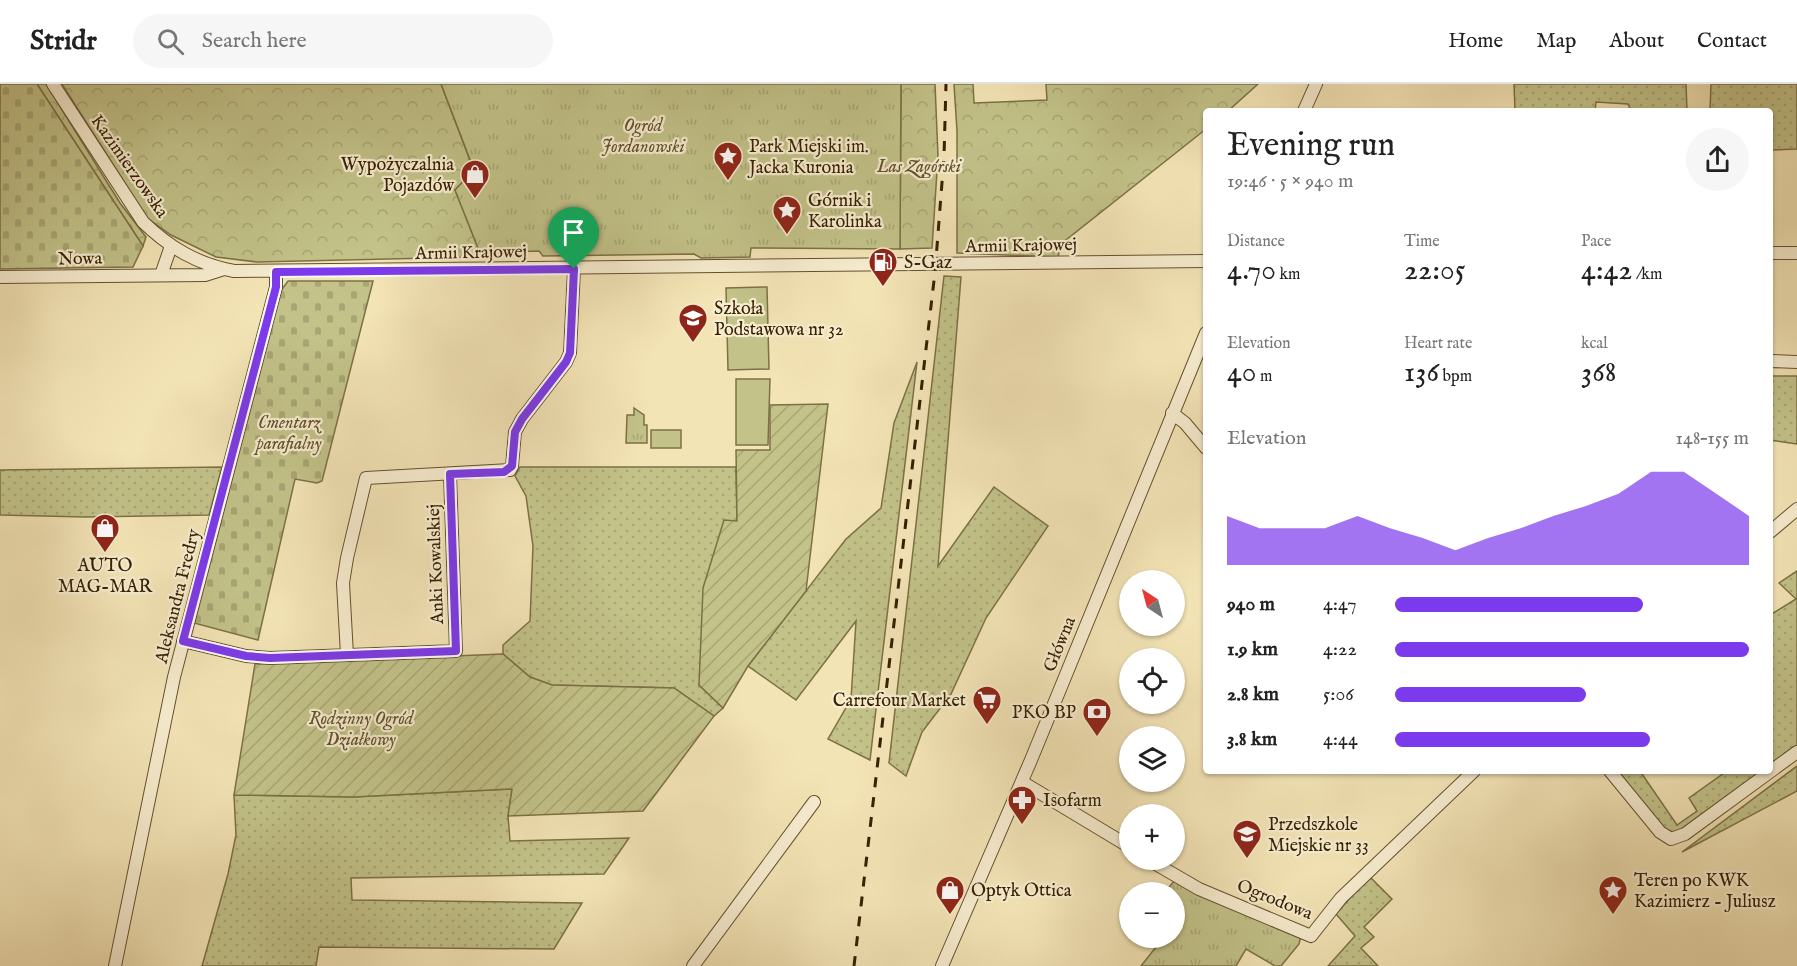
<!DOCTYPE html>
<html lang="en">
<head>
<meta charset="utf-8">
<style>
	:root { --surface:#fff; --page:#f6f6f6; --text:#222; --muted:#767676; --line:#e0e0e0; --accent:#7c3aed }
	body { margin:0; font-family:"IM FELL English",serif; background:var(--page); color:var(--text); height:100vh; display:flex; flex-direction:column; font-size:22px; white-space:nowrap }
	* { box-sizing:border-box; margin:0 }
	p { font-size:20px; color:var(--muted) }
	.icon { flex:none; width:33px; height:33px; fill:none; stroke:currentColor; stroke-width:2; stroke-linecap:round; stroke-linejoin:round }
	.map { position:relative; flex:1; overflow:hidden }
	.drawer { position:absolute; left:1203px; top:24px; width:570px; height:666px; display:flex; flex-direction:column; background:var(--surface); border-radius:6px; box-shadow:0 2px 4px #0004 }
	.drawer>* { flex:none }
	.needle { width:39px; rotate:324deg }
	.controls { position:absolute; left:1119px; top:486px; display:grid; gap:12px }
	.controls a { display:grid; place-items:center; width:66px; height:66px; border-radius:50%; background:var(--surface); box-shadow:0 2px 4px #0004; font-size:30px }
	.pin { position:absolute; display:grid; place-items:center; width:51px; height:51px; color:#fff; margin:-62px -26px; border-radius:50% 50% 50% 0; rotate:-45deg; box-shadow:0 0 6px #0007 }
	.pin .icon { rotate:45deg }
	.round { display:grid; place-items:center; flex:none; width:63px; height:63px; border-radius:32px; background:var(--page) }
	.overview { display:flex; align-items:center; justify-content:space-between; height:102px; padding:0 24px }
	h1 { font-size:33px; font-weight:600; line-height:45px }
	.figures { display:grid; grid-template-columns:repeat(3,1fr); gap:9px; height:102px; padding:6px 24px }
	.figures div { display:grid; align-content:center }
	.figures b { font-size:30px; font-weight:600 }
	.figures small { font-size:16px; font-weight:400 }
	.figures p { font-size:16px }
	.chart { height:168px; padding:12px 24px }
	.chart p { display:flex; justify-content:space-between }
	.chart svg { width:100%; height:108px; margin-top:6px; fill:var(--accent); opacity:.7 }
	ul { padding:0 24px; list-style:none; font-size:20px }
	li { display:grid; grid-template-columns:96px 72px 1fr; align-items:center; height:45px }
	li i { height:15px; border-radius:8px; background:var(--accent) }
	header { display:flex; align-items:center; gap:36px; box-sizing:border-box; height:84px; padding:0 30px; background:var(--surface); border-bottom:2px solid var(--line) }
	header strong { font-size:28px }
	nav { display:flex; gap:33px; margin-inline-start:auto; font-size:21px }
	.search { width:420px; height:54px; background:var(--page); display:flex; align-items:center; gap:15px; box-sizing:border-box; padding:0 21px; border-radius:33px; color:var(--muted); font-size:22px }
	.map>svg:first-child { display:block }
	.grass { fill:url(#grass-dots); stroke:#7c7145; stroke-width:1.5 }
	.forest { fill:url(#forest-crowns); stroke:#7c7145; stroke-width:1.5 }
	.cemetery { fill:url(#cemetery-stones); stroke:#7c7145; stroke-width:1.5 }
	.park { fill:url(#park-tufts); stroke:#7c7145; stroke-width:1.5 }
	.garden { fill:url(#garden-furrows); stroke:#7c7145; stroke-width:1.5 }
	.pitch { fill:#c2c289; stroke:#7c7145; stroke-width:1.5 }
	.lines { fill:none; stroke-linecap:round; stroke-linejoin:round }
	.minor-casing { stroke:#65512e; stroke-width:14 }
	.minor { stroke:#f7edd0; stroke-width:12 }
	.rail { stroke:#362001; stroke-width:3; stroke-dasharray:10 10; stroke-linecap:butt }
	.route-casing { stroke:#fff; stroke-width:12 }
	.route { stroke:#7c3aed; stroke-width:8 }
	.labels { text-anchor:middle; stroke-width:4.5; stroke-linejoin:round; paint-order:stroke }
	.park-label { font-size:18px; font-style:italic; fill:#60512a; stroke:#f7edd0 }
	.poi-label { font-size:18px; fill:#362001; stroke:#f7edd0; text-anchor:start }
	.street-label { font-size:18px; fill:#362001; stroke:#f7edd0 }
</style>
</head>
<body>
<header>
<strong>Stridr</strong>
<div class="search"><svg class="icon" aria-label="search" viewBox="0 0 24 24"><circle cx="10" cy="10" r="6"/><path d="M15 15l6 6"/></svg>Search here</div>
<nav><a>Home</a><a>Map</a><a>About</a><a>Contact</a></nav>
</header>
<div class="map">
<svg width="1797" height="882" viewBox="0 0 1797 882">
	<defs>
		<pattern id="grass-dots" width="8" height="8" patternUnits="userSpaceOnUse" patternTransform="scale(1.5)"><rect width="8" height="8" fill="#c2c289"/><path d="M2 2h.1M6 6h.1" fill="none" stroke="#a7a674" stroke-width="1.8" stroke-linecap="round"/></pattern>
		<pattern id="forest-crowns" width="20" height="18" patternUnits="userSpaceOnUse" patternTransform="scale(1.5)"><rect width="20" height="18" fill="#c2c289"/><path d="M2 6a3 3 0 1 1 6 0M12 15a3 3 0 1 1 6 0" fill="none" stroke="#a7a674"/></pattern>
		<pattern id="cemetery-stones" width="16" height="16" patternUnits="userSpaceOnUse" patternTransform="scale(1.5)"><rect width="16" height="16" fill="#c2c289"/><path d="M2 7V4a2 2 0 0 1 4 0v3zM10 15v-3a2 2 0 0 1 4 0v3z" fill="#a7a674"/></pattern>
		<pattern id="park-tufts" width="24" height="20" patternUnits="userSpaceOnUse" patternTransform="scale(1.5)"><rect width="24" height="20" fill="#c2c289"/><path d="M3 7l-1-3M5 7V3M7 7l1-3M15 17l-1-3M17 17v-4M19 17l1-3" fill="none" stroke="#a7a674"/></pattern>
		<pattern id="garden-furrows" width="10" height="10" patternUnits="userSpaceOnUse" patternTransform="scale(1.5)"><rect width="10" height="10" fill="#c2c289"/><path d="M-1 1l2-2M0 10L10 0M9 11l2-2" fill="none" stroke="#a7a674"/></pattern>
	</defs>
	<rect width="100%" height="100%" fill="#f3e4b6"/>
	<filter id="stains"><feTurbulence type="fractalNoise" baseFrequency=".00333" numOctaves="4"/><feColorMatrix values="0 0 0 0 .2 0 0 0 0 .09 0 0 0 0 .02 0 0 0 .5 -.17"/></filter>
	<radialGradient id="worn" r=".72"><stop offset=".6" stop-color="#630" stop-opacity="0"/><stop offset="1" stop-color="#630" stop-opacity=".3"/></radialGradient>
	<path class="grass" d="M1514,0H1686L1687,27H1631L1628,20L1596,18L1595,27H1515Z
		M1711,0H1797V65L1770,66V27H1710Z
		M944,192L961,193L938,482L994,403L1048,442L986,534L951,610L922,648L906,692L889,679Z
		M917,278L870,676L828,655L851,615L856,537L796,616L748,582L846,455L881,424L894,339Z
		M1770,292H1797V360L1770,356Z
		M222,383L209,431L86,433L0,431V386Z
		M520,383H736L737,437L699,601L723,624L714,632L674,604L552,601L530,593L503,570V561L530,537L533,462L526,412L515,392Z
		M1797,487V662L1770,681V531L1796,515L1779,499Z
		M1797,682V707L1682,768Z
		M1618,687H1640L1677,741L1697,727L1689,714L1727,687H1762L1670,754Z
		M512,705L508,732L510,757L629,754L604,790L351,794L352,816L582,819L554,865L319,863L316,882H202L228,790L236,751L234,711L353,713Z
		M1369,792L1392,815L1364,843L1374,853L1361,864L1378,882H1328L1355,852L1336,830Z"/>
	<path class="forest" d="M37,0H46L120,119L146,153L143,162Z
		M62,0H441L474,87L455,106L480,169L476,173L257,178L216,173L171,151L147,134Z
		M901,0H935L938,72L932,164L900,165Z
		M954,0H973L974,19L1047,16L1046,0H1258L1228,27H1206V45L1061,160L1058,173L957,169V47Z"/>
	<path class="cemetery" d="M0,0H37L143,162L133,183L0,185Z
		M288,197H373L322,397L317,399L295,395L258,556L194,539L280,208Z"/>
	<path class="park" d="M441,0H901L900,165L751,164L750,173L701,174L694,170L543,172L539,167L480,169L455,106L474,86Z
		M634,324L644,331V341H647V359H626L627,331H634Z
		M1175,796L1301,852L1299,860L1281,882H1275L1246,865L1236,882H1141L1163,854H1174L1175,838L1180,831L1175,826L1174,808H1165Z"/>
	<path class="garden" d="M828,320L806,507L748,582L723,624L699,601L703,504L724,436L737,437L736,366H770V321Z
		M503,570L530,593L552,601L674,604L714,632L643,727L508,732L512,705L353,713L234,711L255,580Z"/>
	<path class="pitch" d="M767,203L769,285L728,286L726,204Z
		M736,295H770L768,361H736Z
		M651,346H681V364H651Z"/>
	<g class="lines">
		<g class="minor-casing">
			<path id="minor" d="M53,0L143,138C170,164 197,180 234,187L1206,177
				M1304,27L1316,0
				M1770,169H1797
				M161,191L171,162
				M0,193L205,191L224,185
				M1770,277L1797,278
				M1172,329L1185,339L1206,364
				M1770,448L1797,425
				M183,557L246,572L270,574L456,567L450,390
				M347,571L343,499L347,474L366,394L510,386L512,382L515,348L522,335L566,278L570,269L574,185
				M1610,687L1660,748L1671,755L1685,750L1797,668
				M1022,698L1130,763
				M1149,776L1199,805L1311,852L1341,814L1474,687
				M115,882L174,593L276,203V188
				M693,882L814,718
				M942,882L1031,676L1206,249"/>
		</g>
		<use href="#minor" class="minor"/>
		<path class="rail" d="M854,882L935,188L944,73L946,0"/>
	</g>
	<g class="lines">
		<g class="route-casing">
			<path id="route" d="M574,185L570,269L566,278L522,335L515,348L512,382L504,388L450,390L456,567L270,574L246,572L183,557L276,203V188Z"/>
		</g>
		<use href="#route" class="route"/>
	</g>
	<defs>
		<g id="sight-pin" transform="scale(1.5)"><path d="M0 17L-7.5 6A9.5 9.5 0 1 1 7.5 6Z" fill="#8f2418" stroke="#f7edd0"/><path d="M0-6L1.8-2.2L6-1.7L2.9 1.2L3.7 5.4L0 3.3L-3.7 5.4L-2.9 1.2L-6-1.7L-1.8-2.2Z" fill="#fff"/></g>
		<g id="shop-pin" transform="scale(1.5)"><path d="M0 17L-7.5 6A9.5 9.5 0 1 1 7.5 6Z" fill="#8f2418" stroke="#f7edd0"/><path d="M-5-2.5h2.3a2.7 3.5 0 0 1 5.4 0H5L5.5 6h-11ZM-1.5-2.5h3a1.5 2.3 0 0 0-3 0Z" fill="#fff"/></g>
		<g id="fuel-pin" transform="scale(1.5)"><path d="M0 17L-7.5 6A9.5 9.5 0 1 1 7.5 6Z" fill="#8f2418" stroke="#f7edd0"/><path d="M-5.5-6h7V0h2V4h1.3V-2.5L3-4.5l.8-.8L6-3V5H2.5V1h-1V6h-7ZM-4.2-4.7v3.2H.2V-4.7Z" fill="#fff"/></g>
		<g id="school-pin" transform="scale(1.5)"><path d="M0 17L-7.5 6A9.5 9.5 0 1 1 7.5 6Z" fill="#8f2418" stroke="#f7edd0"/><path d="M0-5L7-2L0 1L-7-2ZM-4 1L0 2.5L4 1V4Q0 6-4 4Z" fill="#fff"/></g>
		<g id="supermarket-pin" transform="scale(1.5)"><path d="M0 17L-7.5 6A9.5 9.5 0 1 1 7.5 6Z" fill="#8f2418" stroke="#f7edd0"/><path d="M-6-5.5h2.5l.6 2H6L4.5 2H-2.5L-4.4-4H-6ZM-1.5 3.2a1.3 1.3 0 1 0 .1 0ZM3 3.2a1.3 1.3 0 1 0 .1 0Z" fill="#fff"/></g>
		<g id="bank-pin" transform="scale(1.5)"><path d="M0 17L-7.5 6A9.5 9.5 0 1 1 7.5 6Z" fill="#8f2418" stroke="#f7edd0"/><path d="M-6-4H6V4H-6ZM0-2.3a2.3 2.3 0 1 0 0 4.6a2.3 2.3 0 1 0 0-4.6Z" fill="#fff"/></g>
		<g id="pharmacy-pin" transform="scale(1.5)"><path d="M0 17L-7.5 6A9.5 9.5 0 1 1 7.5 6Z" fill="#8f2418" stroke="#f7edd0"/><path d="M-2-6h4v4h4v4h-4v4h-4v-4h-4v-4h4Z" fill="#fff"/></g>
	</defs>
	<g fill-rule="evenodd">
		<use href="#sight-pin" x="728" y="72"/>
		<use href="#shop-pin" x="475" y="90"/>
		<use href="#sight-pin" x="787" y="126"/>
		<use href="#fuel-pin" x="883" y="178"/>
		<use href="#school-pin" x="693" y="234"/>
		<use href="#shop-pin" x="105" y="444"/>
		<use href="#supermarket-pin" x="987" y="616"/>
		<use href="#bank-pin" x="1097" y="628"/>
		<use href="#pharmacy-pin" x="1022" y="716"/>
		<use href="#school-pin" x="1247" y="750"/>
		<use href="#shop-pin" x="950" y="806"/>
		<use href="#sight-pin" x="1613" y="806"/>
	</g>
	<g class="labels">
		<g class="park-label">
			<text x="643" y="47">Ogród<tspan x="643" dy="21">Jordanowski</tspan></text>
			<text x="919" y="88">Las Zagórski</text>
			<text x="289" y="344">Cmentarz<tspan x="289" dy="21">parafialny</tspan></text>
			<text x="361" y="640">Rodzinny Ogród<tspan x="361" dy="21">Działkowy</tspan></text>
		</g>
		<g class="poi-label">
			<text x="749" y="68">Park Miejski im.<tspan x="749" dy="21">Jacka Kuronia</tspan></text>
			<text x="454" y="86" text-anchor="end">Wypożyczalnia<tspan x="454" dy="21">Pojazdów</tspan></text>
			<text x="808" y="122">Górnik i<tspan x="808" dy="21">Karolinka</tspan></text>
			<text x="904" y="184">S-Gaz</text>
			<text x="714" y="230">Szkoła<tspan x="714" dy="21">Podstawowa nr 32</tspan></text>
			<text x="105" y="487" text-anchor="middle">AUTO<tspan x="105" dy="21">MAG-MAR</tspan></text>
			<text x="966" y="622" text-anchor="end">Carrefour Market</text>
			<text x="1076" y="634" text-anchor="end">PKO BP</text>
			<text x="1043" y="722">Isofarm</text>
			<text x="1268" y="746">Przedszkole<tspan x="1268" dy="21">Miejskie nr 33</tspan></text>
			<text x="1634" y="802">Teren po KWK<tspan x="1634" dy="21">Kazimierz - Juliusz</tspan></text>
			<text x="971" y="812">Optyk Ottica</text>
		</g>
		<g class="street-label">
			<text transform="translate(130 82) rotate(55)" y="6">Kazimierzowska</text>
			<text transform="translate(1021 161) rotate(-1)" y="6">Armii Krajowej</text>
			<text transform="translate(471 168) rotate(-1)" y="6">Armii Krajowej</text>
			<text transform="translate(80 174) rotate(-1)" y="6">Nowa</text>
			<text transform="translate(435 480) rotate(-92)" y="6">Anki Kowalskiej</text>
			<text transform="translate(177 512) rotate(-76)" y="6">Aleksandra Fredry</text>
			<text transform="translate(1059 560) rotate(-68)" y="6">Główna</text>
			<text transform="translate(1275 815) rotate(22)" y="6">Ogrodowa</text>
		</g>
	</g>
	<rect width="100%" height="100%" filter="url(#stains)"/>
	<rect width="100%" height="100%" fill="url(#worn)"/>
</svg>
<div class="controls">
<a><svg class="needle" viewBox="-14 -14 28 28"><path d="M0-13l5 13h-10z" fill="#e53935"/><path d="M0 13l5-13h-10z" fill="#767676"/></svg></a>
<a><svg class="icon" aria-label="locate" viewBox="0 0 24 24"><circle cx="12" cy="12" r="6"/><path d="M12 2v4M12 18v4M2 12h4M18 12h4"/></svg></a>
<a><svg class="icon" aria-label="layers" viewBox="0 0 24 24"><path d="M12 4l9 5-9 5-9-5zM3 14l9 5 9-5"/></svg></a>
<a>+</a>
<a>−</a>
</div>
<div class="pin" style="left:574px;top:185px;background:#1e9e55"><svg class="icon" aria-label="arrive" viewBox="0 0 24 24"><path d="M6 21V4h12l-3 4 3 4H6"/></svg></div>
<section class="drawer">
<div class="overview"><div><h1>Evening run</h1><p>19:46 · 5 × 940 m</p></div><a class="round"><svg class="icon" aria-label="share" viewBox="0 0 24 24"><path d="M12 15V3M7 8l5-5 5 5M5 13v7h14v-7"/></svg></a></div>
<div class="figures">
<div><p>Distance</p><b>4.70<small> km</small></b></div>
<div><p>Time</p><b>22:05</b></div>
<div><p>Pace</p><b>4:42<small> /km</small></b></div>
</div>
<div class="figures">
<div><p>Elevation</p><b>40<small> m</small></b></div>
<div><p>Heart rate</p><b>136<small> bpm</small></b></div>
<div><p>kcal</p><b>368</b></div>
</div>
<div class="chart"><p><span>Elevation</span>148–155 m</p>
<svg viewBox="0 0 160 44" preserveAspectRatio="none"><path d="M0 44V24L10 29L20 29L30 29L40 24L50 29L60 33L70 38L80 33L90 29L100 24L110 20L120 15L130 6L140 6L150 15L160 24V44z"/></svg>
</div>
<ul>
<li><b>940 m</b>4:47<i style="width:70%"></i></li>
<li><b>1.9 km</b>4:22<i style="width:100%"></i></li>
<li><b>2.8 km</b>5:06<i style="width:54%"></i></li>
<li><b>3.8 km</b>4:44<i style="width:72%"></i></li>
</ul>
</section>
</div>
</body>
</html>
